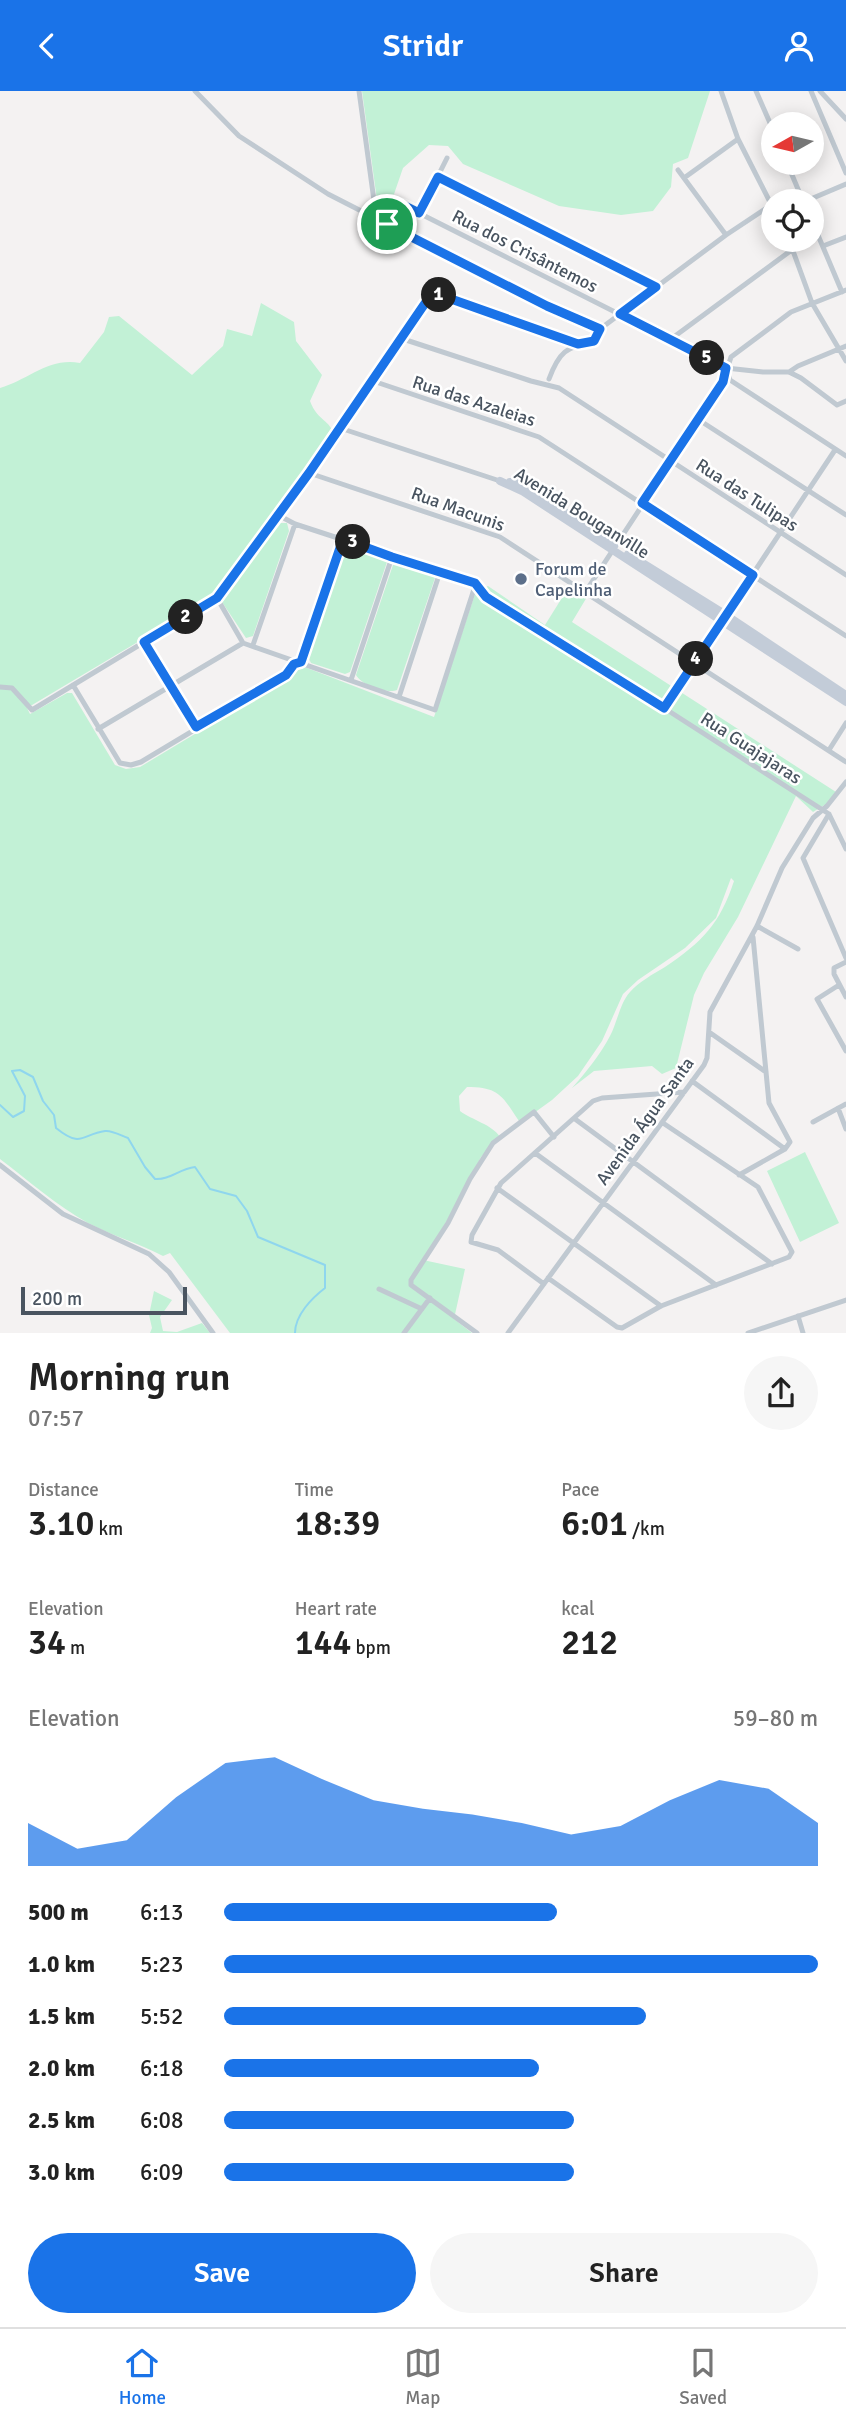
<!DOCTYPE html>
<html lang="en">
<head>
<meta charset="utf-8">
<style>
	:root { --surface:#fff; --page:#f6f6f6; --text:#222; --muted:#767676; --line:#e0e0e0; --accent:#1a73e8 }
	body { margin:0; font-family:Signika,sans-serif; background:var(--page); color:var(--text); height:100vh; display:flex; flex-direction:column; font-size:26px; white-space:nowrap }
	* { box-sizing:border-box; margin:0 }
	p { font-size:23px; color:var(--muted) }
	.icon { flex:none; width:38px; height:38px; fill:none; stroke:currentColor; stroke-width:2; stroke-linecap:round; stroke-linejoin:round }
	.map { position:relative; height:1242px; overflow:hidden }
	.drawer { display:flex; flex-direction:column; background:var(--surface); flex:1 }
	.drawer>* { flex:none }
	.needle { width:46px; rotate:262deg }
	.fabs { position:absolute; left:761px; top:21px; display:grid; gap:14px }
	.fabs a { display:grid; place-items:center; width:63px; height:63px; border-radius:50%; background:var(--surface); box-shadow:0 4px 18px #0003; font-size:35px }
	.scale { position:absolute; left:21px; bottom:18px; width:166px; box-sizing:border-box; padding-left:7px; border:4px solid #495460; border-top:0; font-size:19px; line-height:24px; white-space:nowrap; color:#495460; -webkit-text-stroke:5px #fff; paint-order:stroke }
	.pin { position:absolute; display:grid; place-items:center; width:60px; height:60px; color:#fff; margin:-30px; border:4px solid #fff; border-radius:50%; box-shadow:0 2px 7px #0007 }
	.km { position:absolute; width:35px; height:35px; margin:-18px; border-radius:50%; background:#222; color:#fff; font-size:19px; line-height:35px; text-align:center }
	.round { display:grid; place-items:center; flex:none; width:74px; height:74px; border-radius:37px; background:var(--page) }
	.headline { display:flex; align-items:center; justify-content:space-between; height:119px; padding:0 28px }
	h1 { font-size:38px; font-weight:600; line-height:52px }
	.stats { display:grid; grid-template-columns:repeat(3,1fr); gap:10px; height:119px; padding:7px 28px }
	.stats div { display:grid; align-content:center }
	.stats b { font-size:35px; font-weight:600 }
	.stats small { font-size:19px; font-weight:400 }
	.stats p { font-size:19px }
	.chart { height:196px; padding:14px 28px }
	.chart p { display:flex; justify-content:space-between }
	.chart svg { width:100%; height:126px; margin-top:7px; fill:var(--accent); opacity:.7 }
	.cta { display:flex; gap:14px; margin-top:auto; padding:14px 28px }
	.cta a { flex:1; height:80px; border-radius:42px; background:var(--accent); color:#fff; font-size:28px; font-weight:600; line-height:80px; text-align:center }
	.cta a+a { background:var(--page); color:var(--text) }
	ul { padding:0 28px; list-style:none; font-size:23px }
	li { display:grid; grid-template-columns:112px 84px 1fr; align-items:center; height:52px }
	li i { height:18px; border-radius:9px; background:var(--accent) }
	header { display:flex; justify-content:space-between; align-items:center; height:91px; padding:0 28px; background:var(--accent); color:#fff; font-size:32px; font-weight:600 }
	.tabs { display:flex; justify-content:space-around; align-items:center; height:98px; border-top:2px solid var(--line); background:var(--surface); font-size:19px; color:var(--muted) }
	.tabs a { display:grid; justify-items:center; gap:4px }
	.tabs .active { color:var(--accent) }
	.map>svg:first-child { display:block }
	.green { fill:#c2f1d6 }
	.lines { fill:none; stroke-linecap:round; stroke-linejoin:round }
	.stream { stroke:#8fd6ee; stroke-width:2 }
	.street { stroke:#c0c9d1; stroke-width:5 }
	.secondary { stroke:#c3ccd8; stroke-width:8 }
	.route-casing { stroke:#fff; stroke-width:14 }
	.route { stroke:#1a73e8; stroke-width:9 }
	.service-dot { fill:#5c6f8a; stroke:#fff; stroke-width:2.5 }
	.labels { text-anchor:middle; stroke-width:5; stroke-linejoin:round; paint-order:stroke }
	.street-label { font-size:18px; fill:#495460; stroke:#fff }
	.service-label { font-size:18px; fill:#4e5e75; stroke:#fff; text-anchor:start }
</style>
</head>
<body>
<header><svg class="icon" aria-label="back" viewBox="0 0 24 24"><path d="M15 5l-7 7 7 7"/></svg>Stridr<svg class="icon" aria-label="person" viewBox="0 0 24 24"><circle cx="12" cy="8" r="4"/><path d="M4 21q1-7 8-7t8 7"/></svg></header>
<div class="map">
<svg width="846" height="1242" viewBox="0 0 846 1242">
	<rect width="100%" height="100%" fill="#f4f2f2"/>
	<path class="green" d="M362,0H710L688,67L673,73L671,96L653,120L621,124L559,115L463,73L448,55L429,54L403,77L393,106L377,109Z
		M261,212L294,231L296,250L322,284L310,310C317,329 328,328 333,341L215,505L27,617L30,623L67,602H72L115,674L126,678L140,676L288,587L296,576L302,575L434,626L476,500L488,495L545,534L570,494L587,506L572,531L836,701L826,713L813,721L796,705L738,826L704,882L694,904L676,977L662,983L652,975L594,980L572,997C587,980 600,964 610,945C617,932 620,912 630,901C639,891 653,883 665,876C702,851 720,833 734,790L731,787L716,827L685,857L638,889L623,903L602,950L578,985L552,1009L527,1027L519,1030C502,1004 498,996 467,996L459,1005L460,1020C472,1029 493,1034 500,1046L481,1066L454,1118L423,1169L465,1178L454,1228L472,1242H230L170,1162L163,1165C139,1152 112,1145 88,1132C56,1114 29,1090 0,1068V297C28,289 49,266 80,272L104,241L109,226L119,225L192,284L223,255L227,238L252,245Z
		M278,432H287L289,440L253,545L246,547L222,511V505Z
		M347,454H354L385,466L387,471L350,581L345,583L311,572L307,564L343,458Z
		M398,470L430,480L435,487L397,599C387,603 361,594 356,584L394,471Z
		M805,1061L839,1132L800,1151L767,1080Z
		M154,1200L172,1209L160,1226L163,1240L177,1241L202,1232L210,1242H150L152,1237L149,1224Z"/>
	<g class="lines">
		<path class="stream" d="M0,1014L13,1026L24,1020L25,1005L12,980L20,979L33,986L43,1010L54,1024L56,1037C82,1058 82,1043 105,1040C112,1039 122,1045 128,1047L145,1076L155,1088C170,1089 179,1078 195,1076L210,1098L236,1105L247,1120L258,1146L325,1174V1197C312,1207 295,1224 295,1242"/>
		<path class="street" d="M195,0L239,45L328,103L547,215L600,238
			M359,0L375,117
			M721,0L738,48L774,119
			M756,0L774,41
			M811,0L846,82
			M820,0L846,28
			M787,72L803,110
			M678,79L726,144
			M438,86L656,196
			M684,87L738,48
			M806,110L846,93
			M375,116L390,110L401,113L726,277L730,289L846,365
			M419,123L447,67
			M812,130L842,201
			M789,149L812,212L846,270
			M823,155L846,146
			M403,248L531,290L559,297L846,484
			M671,248L793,158
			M726,277L763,281H789L801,287L837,314L846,310
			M789,281L798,275L846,255
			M549,288C559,261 566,256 594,250L600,238L726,144L771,114
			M373,290L539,346L846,545
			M699,329L846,424
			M340,337L500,390
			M309,382L500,446L846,671
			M278,424L295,433L476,492L486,506L541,542L664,617L829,723L846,758
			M586,500L723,291L731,266L791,221L846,199
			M217,507L243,552L435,619L476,492
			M144,551L196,636
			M253,554L295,433
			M351,589L392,466
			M73,594L120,672L131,674L141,671L286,584L294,573L301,571L343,448
			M0,596L12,597L32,619L217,507L309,382L433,203L578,253
			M399,606L440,481
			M664,617L835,359
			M98,638L243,552
			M829,659L846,632
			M829,723L803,767L846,867
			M757,835L798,858
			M846,871L834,877V883L846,906
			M839,894L817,908L846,960
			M709,941L766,981
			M692,990L785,1058
			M838,1017L846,1038
			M575,1028L772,1173
			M813,1031L846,1013
			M535,1062L716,1194
			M0,1074L63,1123L149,1163L169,1181L213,1242
			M739,1084L785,1058L790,1051L769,1012L753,846
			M497,1097L661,1215
			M548,1187L617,1236L622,1237L661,1215L789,1166L792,1161L758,1096L663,1032
			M544,1193L498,1159L471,1151L472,1144L501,1092L593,1010L602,1007L684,1001
			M379,1198L422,1218
			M798,1225L803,1242
			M404,1242L430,1207
			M477,1242L411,1194V1189L448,1132L470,1088L493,1052L534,1021L554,1046
			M508,1242L704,974L707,967L710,921L757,835L782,777L813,727L827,715L846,691
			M748,1242L846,1209"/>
		<path class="secondary" d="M500,390L522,400L846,611
			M510,391L524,393L614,455
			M628,463L726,524L846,604"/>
	</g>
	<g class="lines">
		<g class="route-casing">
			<path id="route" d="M438,86L656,196L620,223L726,277L723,291L642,412L753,484L664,617L486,506L475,492L392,466L343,448L301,571L294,573L286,584L196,636L144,551L217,507L309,382L430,205L437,203L578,253L594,250L600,238L547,215L374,127L375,116C395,108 401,113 419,122Z"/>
		</g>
		<use href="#route" class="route"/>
	</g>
	<circle class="service-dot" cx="521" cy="488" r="7"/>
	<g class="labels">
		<g class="street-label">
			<text transform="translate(525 160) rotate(27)" y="6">Rua dos Crisântemos</text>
			<text transform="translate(474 310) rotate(18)" y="6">Rua das Azaleias</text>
			<text transform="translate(747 404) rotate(33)" y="6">Rua das Tulipas</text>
			<text transform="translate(458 418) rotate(20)" y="6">Rua Macunis</text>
			<text transform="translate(582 422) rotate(32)" y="6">Avenida Bouganville</text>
			<text transform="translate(751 657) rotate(33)" y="6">Rua Guajajaras</text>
			<text transform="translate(645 1030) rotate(-54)" y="6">Avenida Água Santa</text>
		</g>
		<g class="service-label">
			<text x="535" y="484">Forum de<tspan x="535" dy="21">Capelinha</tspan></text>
		</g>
	</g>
</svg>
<div class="fabs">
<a><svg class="needle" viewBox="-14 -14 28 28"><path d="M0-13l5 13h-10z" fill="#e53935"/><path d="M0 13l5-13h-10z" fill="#767676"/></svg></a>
<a><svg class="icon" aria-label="locate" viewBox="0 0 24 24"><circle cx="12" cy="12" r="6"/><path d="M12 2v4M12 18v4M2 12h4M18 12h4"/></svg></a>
</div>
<div class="scale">200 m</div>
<div class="pin" style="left:387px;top:133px;background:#1e9e55"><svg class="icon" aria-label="arrive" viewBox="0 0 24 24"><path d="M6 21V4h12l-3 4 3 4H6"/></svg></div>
<b class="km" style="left:439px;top:204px">1</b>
<b class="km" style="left:186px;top:526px">2</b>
<b class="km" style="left:353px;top:451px">3</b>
<b class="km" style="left:696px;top:568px">4</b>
<b class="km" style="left:707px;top:267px">5</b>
</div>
<section class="drawer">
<div class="headline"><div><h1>Morning run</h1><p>07:57</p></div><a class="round"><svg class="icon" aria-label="share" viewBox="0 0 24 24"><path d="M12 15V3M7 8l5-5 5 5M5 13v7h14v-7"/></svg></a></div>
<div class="stats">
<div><p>Distance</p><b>3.10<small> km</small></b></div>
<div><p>Time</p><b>18:39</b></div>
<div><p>Pace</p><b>6:01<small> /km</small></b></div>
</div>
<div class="stats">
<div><p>Elevation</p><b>34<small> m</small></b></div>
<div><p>Heart rate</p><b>144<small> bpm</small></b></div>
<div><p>kcal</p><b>212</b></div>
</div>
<div class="chart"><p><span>Elevation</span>59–80 m</p>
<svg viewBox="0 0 160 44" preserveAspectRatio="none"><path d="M0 44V29L10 38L20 35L30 20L40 8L50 6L60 14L70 21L80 24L90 26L100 29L110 33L120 30L130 21L140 14L150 17L160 29V44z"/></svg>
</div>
<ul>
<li><b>500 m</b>6:13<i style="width:56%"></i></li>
<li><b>1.0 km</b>5:23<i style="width:100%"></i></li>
<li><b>1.5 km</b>5:52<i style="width:71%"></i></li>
<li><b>2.0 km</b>6:18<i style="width:53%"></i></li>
<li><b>2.5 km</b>6:08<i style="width:59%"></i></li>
<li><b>3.0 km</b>6:09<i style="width:59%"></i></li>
</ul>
<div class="cta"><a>Save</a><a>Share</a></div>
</section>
<nav class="tabs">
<a class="active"><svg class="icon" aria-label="home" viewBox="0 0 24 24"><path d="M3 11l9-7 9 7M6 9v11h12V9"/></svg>Home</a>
<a><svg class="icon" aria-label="map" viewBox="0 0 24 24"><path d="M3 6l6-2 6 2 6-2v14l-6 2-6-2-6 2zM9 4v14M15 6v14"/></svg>Map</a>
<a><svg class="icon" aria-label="saved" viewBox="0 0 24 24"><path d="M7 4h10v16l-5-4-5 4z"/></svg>Saved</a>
</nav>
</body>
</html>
